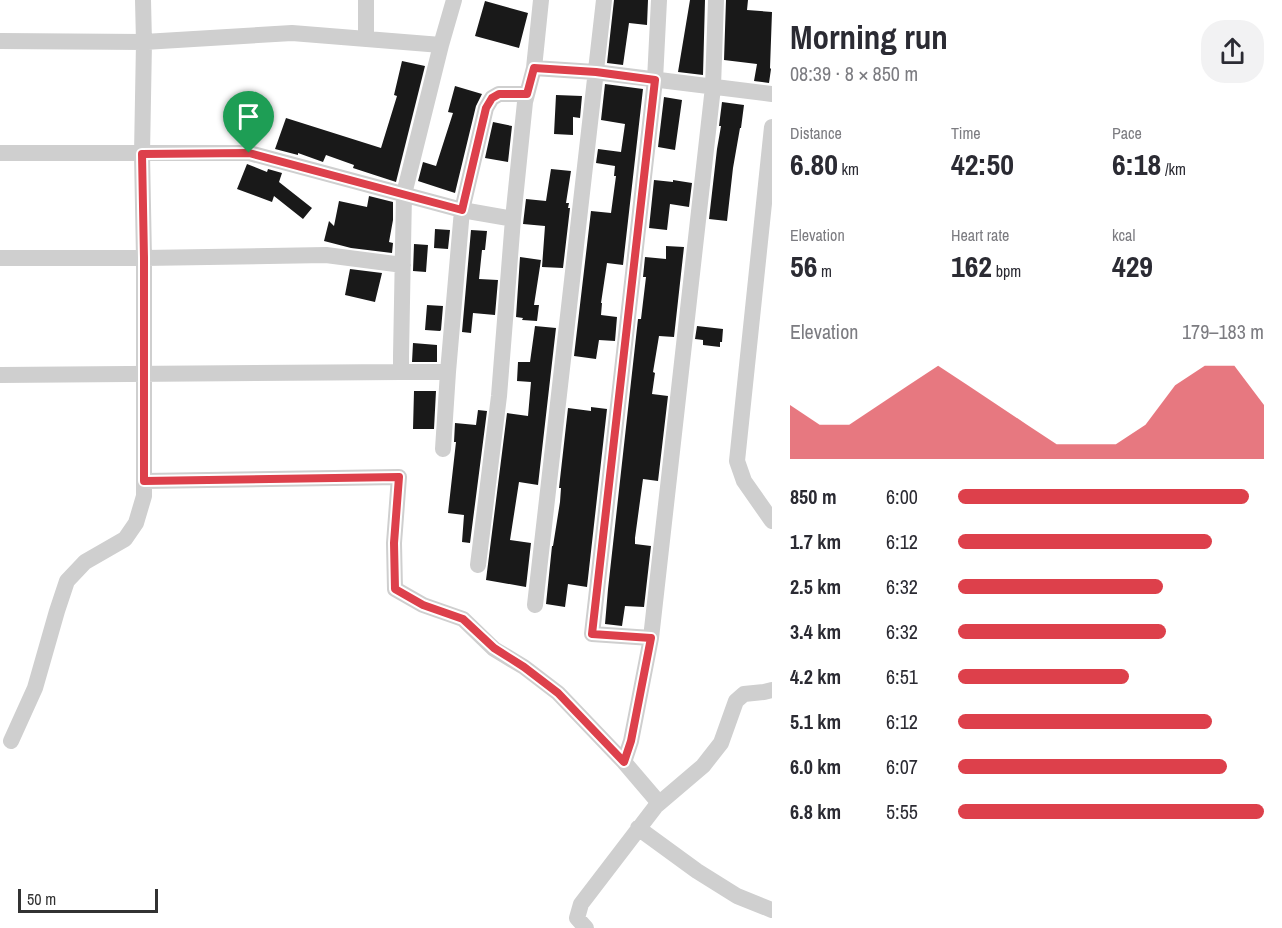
<!DOCTYPE html>
<html lang="en">
<head>
<meta charset="utf-8">
<style>
	:root { --surface:#fff; --page:#f2f2f3; --text:#2b2b33; --muted:#7c7c81; --accent:#dd404b }
	body { margin:0; font-family:"Archivo Narrow",sans-serif; background:var(--page); color:var(--text); height:100vh; display:flex; flex-direction:column; font-size:22px; white-space:nowrap }
	* { box-sizing:border-box; margin:0 }
	p { font-size:20px; color:var(--muted) }
	.icon { flex:none; width:33px; height:33px; fill:none; stroke:currentColor; stroke-width:2; stroke-linecap:round; stroke-linejoin:round }
	.map { position:relative; flex:1; overflow:hidden }
	.side { display:flex; flex-direction:column; background:var(--surface); width:510px }
	.side>* { flex:none }
	.scale { position:absolute; left:18px; bottom:15px; width:140px; box-sizing:border-box; padding-left:6px; border:3px solid #323232; border-top:0; font-size:16px; line-height:21px; white-space:nowrap; color:#323232; -webkit-text-stroke:4px #fff; paint-order:stroke }
	.pin { position:absolute; display:grid; place-items:center; width:51px; height:51px; color:#fff; margin:-62px -26px; border-radius:50% 50% 50% 0; rotate:-45deg; box-shadow:0 0 6px #0007 }
	.pin .icon { rotate:45deg }
	.round { display:grid; place-items:center; flex:none; width:63px; height:63px; border-radius:24px; background:var(--page) }
	.headline { display:flex; align-items:center; justify-content:space-between; height:102px; padding:0 18px }
	h1 { font-size:33px; font-weight:700; line-height:45px }
	.metrics { display:grid; grid-template-columns:repeat(3,1fr); gap:9px; height:102px; padding:6px 18px }
	.metrics div { display:grid; align-content:center }
	.metrics b { font-size:30px; font-weight:700 }
	.metrics small { font-size:16px; font-weight:400 }
	.metrics p { font-size:16px }
	.chart { height:168px; padding:12px 18px }
	.chart p { display:flex; justify-content:space-between }
	.chart svg { width:100%; height:108px; margin-top:6px; fill:var(--accent); opacity:.7 }
	ul { padding:0 18px; list-style:none; font-size:20px }
	li { display:grid; grid-template-columns:96px 72px 1fr; align-items:center; height:45px }
	li i { height:15px; border-radius:8px; background:var(--accent) }
	main { display:flex; flex:1; min-height:0 }
	.map>svg:first-child { display:block }
	.building { fill:#191919 }
	.lines { fill:none; stroke-linecap:round; stroke-linejoin:round }
	.street { stroke:#cfcfcf; stroke-width:16 }
	.route-casing { stroke:#fff; stroke-width:12 }
	.route { stroke:#dd404b; stroke-width:8 }
</style>
</head>
<body>
<main>
<div class="map">
<svg width="772" height="928" viewBox="0 0 772 928">
	<rect width="100%" height="100%" fill="#fff"/>
	<path class="building" d="M614,0H648L647,25L629,23L623,65L607,63Z
		M690,0H705L703,75L678,72Z
		M726,0H748L747,10L772,12L770,68L771,69L769,83L754,81L757,64L724,60Z
		M485,1L528,13L519,48L475,36Z
		M402,61L425,66L396,182L353,168L354,165L326,155L323,162L298,153V155L275,149L286,118L381,148L397,96L394,95Z
		M605,84L643,89L623,265L607,263L601,303H602L601,315L617,317L615,341L599,340L596,359L574,356L591,211L611,213L616,176H614L615,166L596,163L598,149L621,152L625,124L601,120Z
		M455,86L482,94L476,106L455,193L418,181L423,162L436,166L453,113L448,112Z
		M556,95L582,96L580,118L573,117V135L554,134Z
		M664,97L682,100L675,150L658,147Z
		M722,102L744,105L741,128H740L733,168L727,221L709,219L717,149L721,126H719Z
		M493,122L512,126L508,162L485,158Z
		M247,164L267,172L268,169L282,173L279,182L312,208L303,219L274,196L272,202L237,189Z
		M551,169L571,171L566,203H569L568,208H570L563,268L542,267L545,226L523,224L526,199L546,201Z
		M654,180L673,182V180L692,183L689,207L670,204L667,230L649,228Z
		M369,196L393,202V220L389,242L393,243L392,253L351,248L324,241L329,221L334,226L339,201L367,207Z
		M435,229L450,230L448,249L434,248Z
		M471,230L487,231L485,250H482L479,279L498,280L495,315L473,313L471,333L462,332Z
		M414,244L428,245L426,272L413,271Z
		M666,246L684,247L674,337L659,336L653,372L655,373L652,394L668,396L658,481L643,479L635,538V544L651,546L644,607L625,606L622,626L605,624L608,589L638,319H641L646,277H643L645,257L666,259Z
		M520,257L541,260L534,305H539L537,321L522,320L523,318L516,317Z
		M350,269L382,273L375,302L345,295Z
		M427,305L443,306L441,330L440,331L425,330Z
		M535,326L556,328L538,485L519,482L510,540L531,543L526,587L486,580L507,413L528,416L531,382L517,381L518,362H530Z
		M697,326L723,329L722,342H720V347L703,345V340L695,339Z
		M413,343L437,345V362H412Z
		M414,391H436L434,429H413Z
		M591,407L607,409L587,587L568,584L565,607L546,604L552,546H553L560,502L561,488H559L568,408L591,411Z
		M478,410L487,411L470,543L462,542L464,515L448,513L456,442H454L455,423L476,425Z"/>
	<g class="lines">
		<path class="street" d="M366,0V39
			M0,41L144,42L292,33L441,45
			M534,68L595,72L772,94
			M772,127L737,461L744,481L772,521
			M0,153H249L462,210L513,219
			M0,258H144L326,255L403,265
			M448,372H401V356L404,194L441,45L454,0
			M0,375L401,372
			M443,449L448,372L462,210L486,108L492,98L499,94H527
			M144,481L399,477L394,543L395,589L423,605L463,619L494,649L524,667L558,693L624,762
			M478,565L499,396L513,219L525,102L534,68L541,0
			M535,605L604,0
			M651,638L592,634L655,80L659,0
			M11,741L35,688L57,611L67,581L85,562L125,539L136,523L144,496V258L142,154L144,42L143,0
			M659,803L624,762L631,741L651,638L713,87L716,0
			M638,828L697,871L737,896L772,910
			M586,928L577,918L581,904L656,806L703,766L721,743L736,701L744,694L764,692L772,690"/>
	</g>
	<g class="lines">
		<g class="route-casing">
			<path id="route" d="M534,68L596,72L655,80L592,634L651,638L631,741L624,762L558,693L524,667L494,648L463,619L423,605L395,589L394,543L399,477L144,481V258L142,154L249,153L462,210L486,108L492,98L499,94H527Z"/>
		</g>
		<use href="#route" class="route"/>
	</g>
</svg>
<div class="scale">50 m</div>
<div class="pin" style="left:249px;top:153px;background:#1e9e55"><svg class="icon" aria-label="arrive" viewBox="0 0 24 24"><path d="M6 21V4h12l-3 4 3 4H6"/></svg></div>
</div>
<section class="side">
<div class="headline"><div><h1>Morning run</h1><p>08:39 · 8 × 850 m</p></div><a class="round"><svg class="icon" aria-label="share" viewBox="0 0 24 24"><path d="M12 15V3M7 8l5-5 5 5M5 13v7h14v-7"/></svg></a></div>
<div class="metrics">
<div><p>Distance</p><b>6.80<small> km</small></b></div>
<div><p>Time</p><b>42:50</b></div>
<div><p>Pace</p><b>6:18<small> /km</small></b></div>
</div>
<div class="metrics">
<div><p>Elevation</p><b>56<small> m</small></b></div>
<div><p>Heart rate</p><b>162<small> bpm</small></b></div>
<div><p>kcal</p><b>429</b></div>
</div>
<div class="chart"><p><span>Elevation</span>179–183 m</p>
<svg viewBox="0 0 160 44" preserveAspectRatio="none"><path d="M0 44V22L10 30L20 30L30 22L40 14L50 6L60 14L70 22L80 30L90 38L100 38L110 38L120 30L130 14L140 6L150 6L160 22V44z"/></svg>
</div>
<ul>
<li><b>850 m</b>6:00<i style="width:95%"></i></li>
<li><b>1.7 km</b>6:12<i style="width:83%"></i></li>
<li><b>2.5 km</b>6:32<i style="width:67%"></i></li>
<li><b>3.4 km</b>6:32<i style="width:68%"></i></li>
<li><b>4.2 km</b>6:51<i style="width:56%"></i></li>
<li><b>5.1 km</b>6:12<i style="width:83%"></i></li>
<li><b>6.0 km</b>6:07<i style="width:88%"></i></li>
<li><b>6.8 km</b>5:55<i style="width:100%"></i></li>
</ul>
</section>
</main>
</body>
</html>
